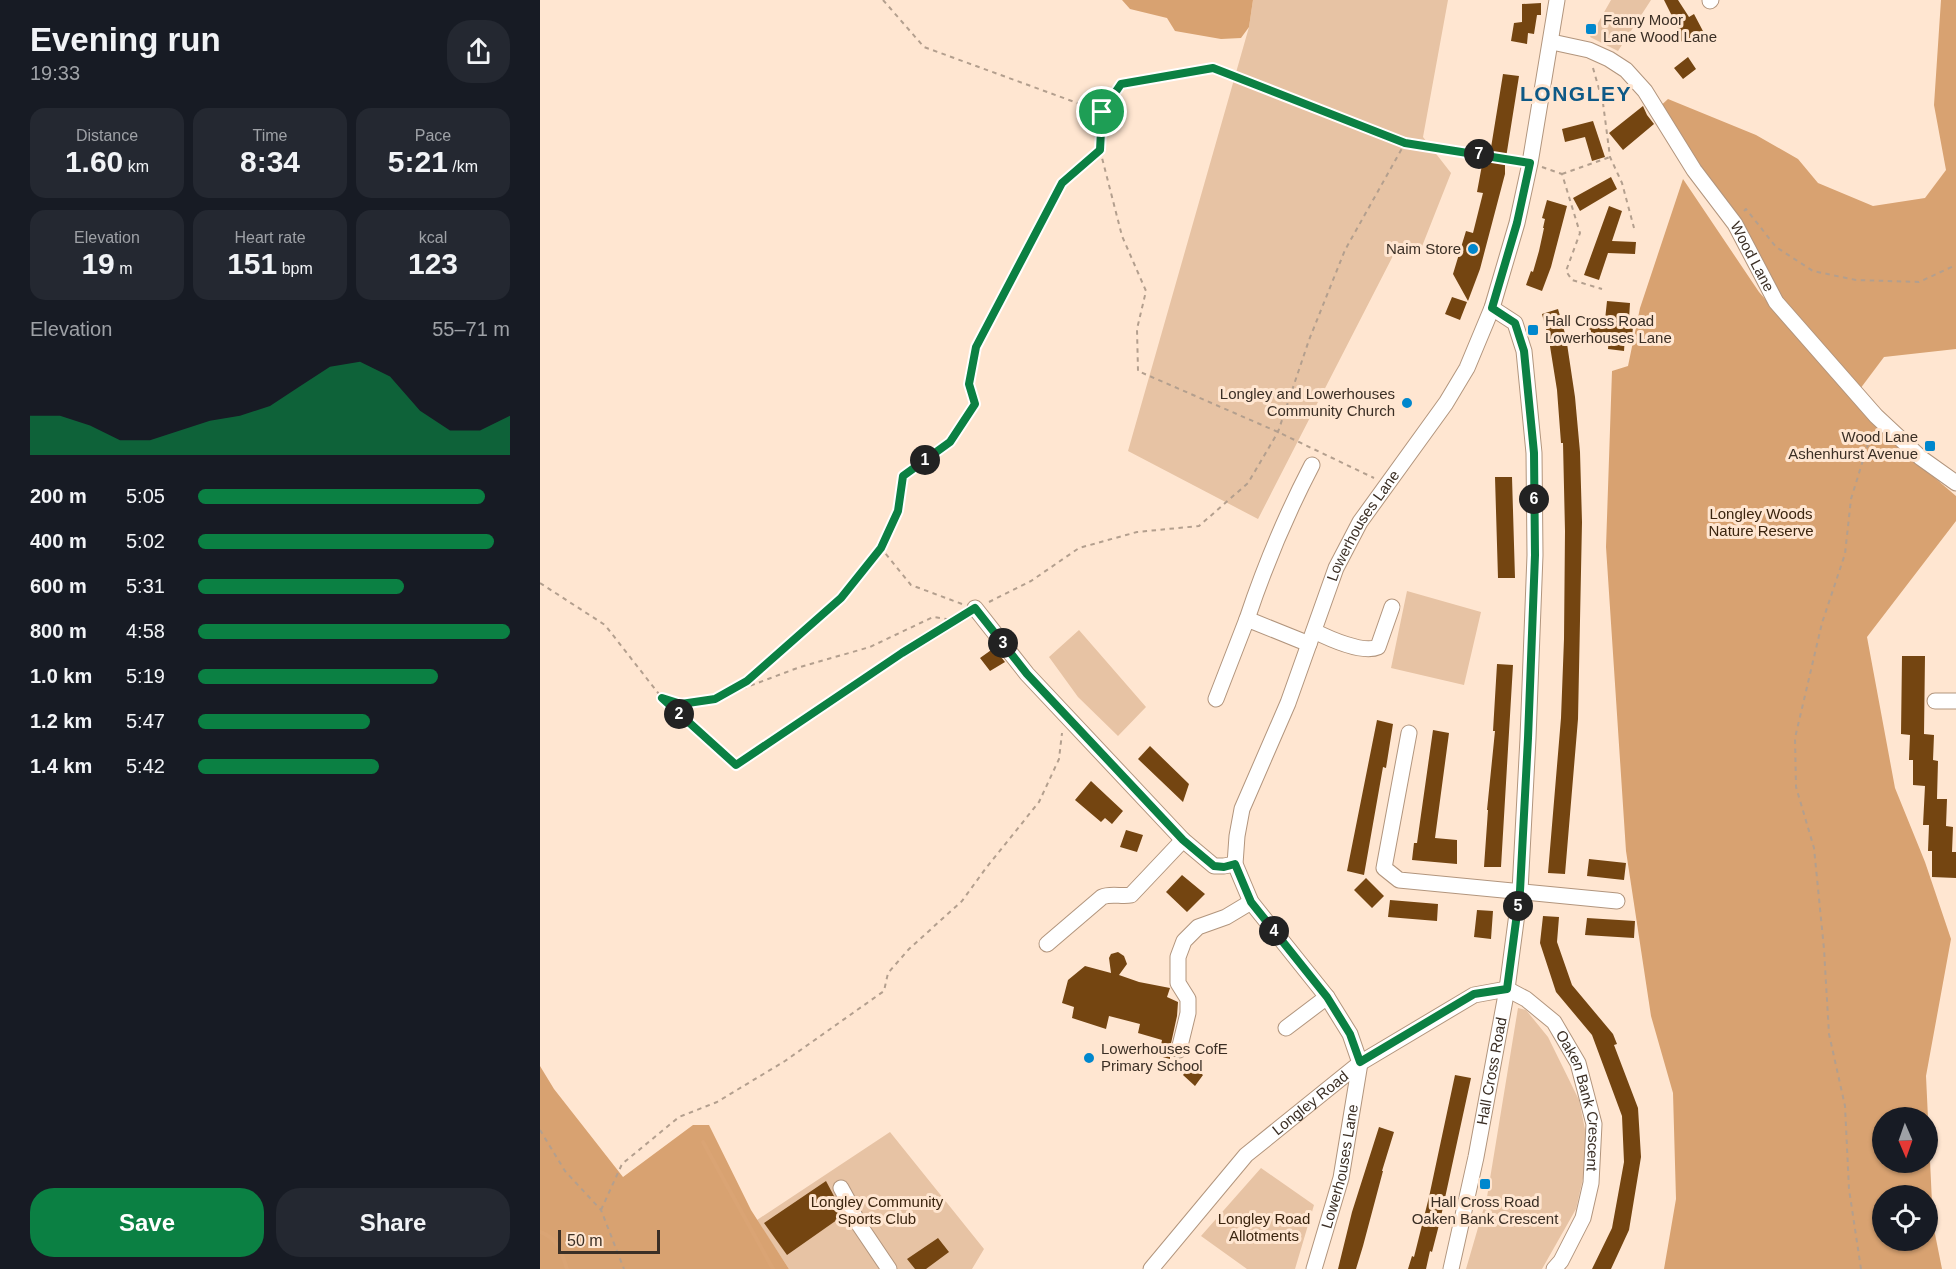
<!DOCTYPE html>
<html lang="en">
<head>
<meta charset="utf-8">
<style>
	:root { --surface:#171b24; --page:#242831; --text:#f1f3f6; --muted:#9ea1a6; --accent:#0b8043 }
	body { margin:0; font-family:Arial,sans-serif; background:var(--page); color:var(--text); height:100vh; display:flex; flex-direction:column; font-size:22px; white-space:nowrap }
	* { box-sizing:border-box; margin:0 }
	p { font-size:20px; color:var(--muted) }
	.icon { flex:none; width:33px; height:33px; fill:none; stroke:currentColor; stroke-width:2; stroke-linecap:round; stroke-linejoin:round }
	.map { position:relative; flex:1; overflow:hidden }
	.side { display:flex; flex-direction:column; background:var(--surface); width:540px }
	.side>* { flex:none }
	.needle { width:39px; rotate:178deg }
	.fabs { position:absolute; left:1332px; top:1107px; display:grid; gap:12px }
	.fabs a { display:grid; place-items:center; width:66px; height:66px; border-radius:50%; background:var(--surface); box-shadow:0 2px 4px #0004; font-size:30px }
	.scale { position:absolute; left:18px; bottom:15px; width:102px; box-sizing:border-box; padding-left:6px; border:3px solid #3b2f25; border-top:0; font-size:16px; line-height:21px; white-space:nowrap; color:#3b2f25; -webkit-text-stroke:4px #ffe6d1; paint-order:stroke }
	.pin { position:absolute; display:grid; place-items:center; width:51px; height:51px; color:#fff; margin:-26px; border:3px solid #fff; border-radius:50%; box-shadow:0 2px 6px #0007 }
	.km { position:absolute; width:30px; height:30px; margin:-15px; border-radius:50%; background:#222; color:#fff; font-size:16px; line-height:30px; text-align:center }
	.round { display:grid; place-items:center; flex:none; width:63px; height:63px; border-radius:24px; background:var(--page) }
	.summary { display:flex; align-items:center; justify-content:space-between; height:102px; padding:0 30px }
	h1 { font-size:33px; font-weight:800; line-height:45px }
	.metrics { display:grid; grid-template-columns:repeat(3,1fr); gap:9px; height:102px; padding:6px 30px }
	.metrics div { display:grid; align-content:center; border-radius:15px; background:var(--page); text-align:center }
	.metrics b { font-size:30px; font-weight:800 }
	.metrics small { font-size:16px; font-weight:400 }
	.metrics p { font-size:16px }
	.chart { height:168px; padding:12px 30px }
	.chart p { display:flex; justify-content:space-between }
	.chart svg { width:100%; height:108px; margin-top:6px; fill:var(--accent); opacity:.7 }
	.cta { display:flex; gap:12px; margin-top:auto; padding:12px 30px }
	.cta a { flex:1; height:69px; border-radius:24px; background:var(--accent); color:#fff; font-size:24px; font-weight:800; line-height:69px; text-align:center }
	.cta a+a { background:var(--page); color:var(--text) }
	ul { padding:0 30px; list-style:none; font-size:20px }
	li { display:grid; grid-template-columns:96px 72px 1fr; align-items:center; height:45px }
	li i { height:15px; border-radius:8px; background:var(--accent) }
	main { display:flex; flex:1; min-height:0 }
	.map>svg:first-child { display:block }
	.green { fill:#e7c3a4 }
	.forest { fill:#d8a271; fill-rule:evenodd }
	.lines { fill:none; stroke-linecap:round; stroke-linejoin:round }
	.stream { stroke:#daa474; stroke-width:4 }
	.building { fill:#744511 }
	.minor-casing { stroke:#b2957d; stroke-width:17 }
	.path { stroke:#b39f8e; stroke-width:2; stroke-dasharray:4.5 4.5; stroke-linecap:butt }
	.minor { stroke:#fff; stroke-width:15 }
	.route-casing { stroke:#fff; stroke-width:12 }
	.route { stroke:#0b8043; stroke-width:8 }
	.poi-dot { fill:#0087cd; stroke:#ffe6d1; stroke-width:2 }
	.labels { text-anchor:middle; stroke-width:6; stroke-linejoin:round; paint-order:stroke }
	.poi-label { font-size:15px; fill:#3b2f25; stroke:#ffe6d1; text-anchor:start }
	.street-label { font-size:15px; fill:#3b2f25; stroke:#ffe6d1 }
	.park-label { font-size:15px; fill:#3b250f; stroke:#ffe6d1 }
	.district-label { font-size:21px; font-weight:bold; letter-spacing:1.5px; fill:#0e5986; stroke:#ffe6d1 }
</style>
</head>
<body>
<main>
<section class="side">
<div class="summary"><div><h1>Evening run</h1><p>19:33</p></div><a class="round"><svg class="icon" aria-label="share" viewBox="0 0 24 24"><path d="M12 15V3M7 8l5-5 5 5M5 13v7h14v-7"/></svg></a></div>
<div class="metrics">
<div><p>Distance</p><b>1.60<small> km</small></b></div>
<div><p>Time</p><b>8:34</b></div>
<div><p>Pace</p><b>5:21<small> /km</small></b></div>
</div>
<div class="metrics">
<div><p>Elevation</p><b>19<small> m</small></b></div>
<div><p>Heart rate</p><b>151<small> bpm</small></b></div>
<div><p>kcal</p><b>123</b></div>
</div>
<div class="chart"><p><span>Elevation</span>55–71 m</p>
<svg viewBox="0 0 160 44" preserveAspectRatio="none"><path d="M0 44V28L10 28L20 32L30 38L40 38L50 34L60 30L70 28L80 24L90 16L100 8L110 6L120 12L130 26L140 34L150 34L160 28V44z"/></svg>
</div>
<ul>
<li><b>200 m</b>5:05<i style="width:92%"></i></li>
<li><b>400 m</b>5:02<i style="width:95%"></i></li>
<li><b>600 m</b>5:31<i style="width:66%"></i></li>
<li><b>800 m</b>4:58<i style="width:100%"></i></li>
<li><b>1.0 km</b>5:19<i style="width:77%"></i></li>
<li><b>1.2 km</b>5:47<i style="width:55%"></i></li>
<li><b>1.4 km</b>5:42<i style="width:58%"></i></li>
</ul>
<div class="cta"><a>Save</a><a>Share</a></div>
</section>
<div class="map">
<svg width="1416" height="1269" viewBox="0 0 1416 1269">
	<rect width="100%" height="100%" fill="#ffe6d1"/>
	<path class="green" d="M713,0H908L883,137L911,173L879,254L857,248L718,519L588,451L709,27Z
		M1071,0H1111L1078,51L1050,37Z
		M867,591L941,612L924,685L851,668Z
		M539,630L606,707L578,736L538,697L509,657Z
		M978,1008L986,1010L1008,1037L1039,1100L1047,1139L1044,1174L1036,1209L1002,1269H926L947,1197Z
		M350,1132L444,1249L432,1269H249L217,1220Z
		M721,1168L774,1205L755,1269H707L661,1236Z"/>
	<path class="forest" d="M582,0H713L709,27L701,38L681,39L635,31L627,18L590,9Z
		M1401,0H1416V349L1344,357L1320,389L1234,292L1115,111L1128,99L1216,135L1258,159L1278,183L1333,206L1385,198L1406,170L1394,105Z
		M1143,179L1219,292L1306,390L1374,460L1416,496V521L1327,637L1355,788L1385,862L1411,939L1386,1076L1393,1224L1402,1269H1124L1136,1199L1133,1093L1111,1016L1086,851L1066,547L1072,371L1088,366L1100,308ZM1342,1118H1388V1162H1342ZM1342,1196H1388V1240H1342Z
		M0,1066L14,1089L83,1177L153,1125H169L211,1210L249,1269H0Z"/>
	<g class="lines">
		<path class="stream" d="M163,1142L233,1269
			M0,1232C18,1238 22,1253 27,1269"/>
	</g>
	<path class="building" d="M1124,0H1138L1149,17L1154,14L1164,33L1143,44L1137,33L1140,32Z
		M1001,3V15H997L994,34L988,33L987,44L971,41L974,23L982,22V4Z
		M1148,57L1156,69L1143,79L1134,68Z
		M963,74L979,76L965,164V174L940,269L928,301L913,274L926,231L933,233L943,193L937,192L942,165L948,166Z
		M1103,106L1107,115L1114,124L1083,150L1069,133Z
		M1053,121L1065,157L1052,161L1045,137L1025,142L1022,129Z
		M1071,177L1077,189L1040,211L1033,198Z
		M1007,200L1027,206L1011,267L1002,291L986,285L991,271L993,272L999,251L1004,228H1003L1005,219L1002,218Z
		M1069,206L1082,211L1072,241L1096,242L1095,254L1068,253L1059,280L1044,275Z
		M912,297L927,302L920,320L905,314Z
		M1067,301L1090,303L1089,319H1094L1092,336H1085L1084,351L1068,349L1069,336L1047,333L1049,318L1065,320Z
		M1018,309L1026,337L1035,397L1040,452L1042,522L1038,719L1025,874L1008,873L1021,718L1024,639L1025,531L1023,443H1021L1017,390L1009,340L1002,314Z
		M955,477H972L975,578H958Z
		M454,648L465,662L450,671L440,658Z
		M1362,656H1385L1384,734L1394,735L1393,760L1398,761L1397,799H1407L1406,826L1413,827L1412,852H1416V878L1392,877V851H1388L1389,825H1383L1385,786L1373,785V760H1369L1370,735L1361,734Z
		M957,664L973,665L961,867H944L948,810H947L955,731H953Z
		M837,720L853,724L846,768L843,767L824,875L807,871Z
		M893,730L909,733L895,838L917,840V864L872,860L874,843H877Z
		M610,746L649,784L643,802L598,759Z
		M551,781L583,811L572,824L565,818L561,822L535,800Z
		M586,830L603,835L597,852L580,847Z
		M1049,859L1086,863L1084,880L1047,876Z
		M642,875L665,894L647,912L626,892Z
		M826,878L844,896L832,908L814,890Z
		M850,900L898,904L897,921L848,917Z
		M937,910L953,911L951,939L934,937Z
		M1003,916L1019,917L1017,942L1032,985L1073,1034L1077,1044L1074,1045L1098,1108L1101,1157L1089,1230L1071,1269H1052L1072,1228L1084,1162L1082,1116L1052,1035L1016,992L1000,943Z
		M1047,918L1095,921L1094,938L1045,935Z
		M578,952L584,956L587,964L579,975L599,982L630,988L627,997L638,1002L637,1016L630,1048V1059L619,1056L622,1040L598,1033L600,1024L569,1016L566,1029L532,1018L534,1007L522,1003L528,980L545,966L571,973L569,958L571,954Z
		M651,1065L663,1075L655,1086L643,1075Z
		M915,1075L931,1078L900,1221L892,1252L890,1251L886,1269H868L872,1256L874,1257L889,1197Z
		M839,1127L854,1132L842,1171H843L823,1246L816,1269H798L812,1212Z
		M286,1181L304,1215L247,1255L224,1223Z
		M398,1238L409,1252L386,1269H375L367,1259Z"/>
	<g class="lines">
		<g class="minor-casing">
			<g id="minor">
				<path d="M1170,1L1171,0"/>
				<path id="s1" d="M1012,42L1049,50L1069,59L1086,70L1105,91L1154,170L1195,224L1236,302L1336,416L1381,458L1416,483"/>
				<path d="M435,608L487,674L643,840L674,866H684L695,864"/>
				<path d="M707,619C725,565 746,515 772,465"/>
				<path d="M774,631C788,638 823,654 838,647L852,607"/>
				<path d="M676,699L707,619L769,644"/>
				<path d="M1395,701H1416"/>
				<path d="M869,733L844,868L859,880L1077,901"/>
				<path d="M507,944L562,897C571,893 582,897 591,895L643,840"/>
				<path id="s2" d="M967,989L986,999L1014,1022L1038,1063L1054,1124L1051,1183L1043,1218L1021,1261L1014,1269"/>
				<path d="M746,1028L787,997"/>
				<path d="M639,1050L648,1013V999L638,983V957L644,941L658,927L686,917L711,902"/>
				<path d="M301,1188L312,1208L316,1220L349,1269"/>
				<path id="s3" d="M611,1269L706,1155L820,1063L934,995L967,989"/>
				<path id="s4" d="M774,1269L801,1178L820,1063L810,1034L787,997L711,902L695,864L697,836L702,809L748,703L796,568L820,522L906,403L927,368L952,308L977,223L990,163L1017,0"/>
				<path id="s5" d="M911,1269L936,1157L967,989L980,891L988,738L995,555L994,453L984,351L975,323L952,308"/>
			</g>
		</g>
		<path class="path" d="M343,0L384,47L562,112
			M1053,68L1063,103L1070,157L1082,183L1094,228
			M560,150L582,236L606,291L597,329L598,371L738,432L834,478
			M1002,167L1022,174L1040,233L1026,271L1032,280L1062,289
			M1022,174L1070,157
			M1204,211L1206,209L1236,247L1273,271L1316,280L1379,282L1416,265
			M0,583L65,625L122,698L196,766L362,653L423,616
			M449,602L491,581L539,548L597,532L659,526L708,483L738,432L769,340L805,250L865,143
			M422,604L371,585L341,548L358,511L363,476L410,442L435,404L429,384L436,347L522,183L560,150L562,112L581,84L673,68L865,143L976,160
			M180,696L207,681L301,598L340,549
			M124,699L141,704L175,699L260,667L330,647L393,617L414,620
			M0,1130L25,1171L61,1210L84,1269
			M61,1210L82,1164L139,1117L177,1102L245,1061L344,991L348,973L369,949L422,901L446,868L499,802L519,759L522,733
			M1321,1269L1309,1189L1305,1106L1289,1034L1284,949L1274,848L1256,787L1255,738L1282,623L1305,554L1311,499L1332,431"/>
		<use href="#minor" class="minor"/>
	</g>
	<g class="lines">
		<g class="route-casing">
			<path id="route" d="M673,68L865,143L990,163L977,223L952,308L975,323L984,351L994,453L995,555L988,738L980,891L967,989L934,994L820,1062L810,1034L787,997L711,902L695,864L684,867L674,866L643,840L487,674L435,608L362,653L196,765L122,698L141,704L175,699L207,681L301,598L341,548L358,511L363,476L410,442L435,404L429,384L436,347L522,183L560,150L562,112L581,84Z"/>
		</g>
		<use href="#route" class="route"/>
	</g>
	<g class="poi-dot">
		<rect x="1045" y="23" width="12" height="12" rx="3"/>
		<circle cx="933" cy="249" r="6"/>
		<rect x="987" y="324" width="12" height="12" rx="3"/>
		<circle cx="867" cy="403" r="6"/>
		<rect x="1384" y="440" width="12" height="12" rx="3"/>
		<circle cx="549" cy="1058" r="6"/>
		<rect x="939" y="1178" width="12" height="12" rx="3"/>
	</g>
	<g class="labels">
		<g class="poi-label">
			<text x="1063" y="25">Fanny Moor<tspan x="1063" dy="17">Lane Wood Lane</tspan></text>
			<text x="921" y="254" text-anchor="end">Naim Store</text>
			<text x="1005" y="326">Hall Cross Road<tspan x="1005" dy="17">Lowerhouses Lane</tspan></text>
			<text x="855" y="399" text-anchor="end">Longley and Lowerhouses<tspan x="855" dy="17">Community Church</tspan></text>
			<text x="1378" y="442" text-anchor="end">Wood Lane<tspan x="1378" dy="17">Ashenhurst Avenue</tspan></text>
			<text x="561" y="1054">Lowerhouses CofE<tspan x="561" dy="17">Primary School</tspan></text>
			<text x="945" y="1207" text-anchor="middle">Hall Cross Road<tspan x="945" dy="17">Oaken Bank Crescent</tspan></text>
		</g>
		<g class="street-label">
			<text dy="5" stroke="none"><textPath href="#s1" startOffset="306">Wood Lane</textPath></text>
			<text dy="5" stroke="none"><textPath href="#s4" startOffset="813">Lowerhouses Lane</textPath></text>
			<text dy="5" stroke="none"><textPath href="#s5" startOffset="202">Hall Cross Road</textPath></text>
			<text dy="5" stroke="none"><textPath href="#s2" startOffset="142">Oaken Bank Crescent</textPath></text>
			<text dy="5" stroke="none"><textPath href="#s3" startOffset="231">Longley Road</textPath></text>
			<text dy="5" stroke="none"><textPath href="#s4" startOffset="106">Lowerhouses Lane</textPath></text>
		</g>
		<g class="park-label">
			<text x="1221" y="519">Longley Woods<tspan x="1221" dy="17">Nature Reserve</tspan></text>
			<text x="337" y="1207">Longley Community<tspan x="337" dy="17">Sports Club</tspan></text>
			<text x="724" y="1224">Longley Road<tspan x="724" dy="17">Allotments</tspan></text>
		</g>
		<g class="district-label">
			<text x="1036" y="101">LONGLEY</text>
		</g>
	</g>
</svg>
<div class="fabs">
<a><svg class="needle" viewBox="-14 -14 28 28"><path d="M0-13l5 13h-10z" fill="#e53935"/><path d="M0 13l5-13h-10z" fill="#9ea1a6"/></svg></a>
<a><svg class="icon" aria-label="locate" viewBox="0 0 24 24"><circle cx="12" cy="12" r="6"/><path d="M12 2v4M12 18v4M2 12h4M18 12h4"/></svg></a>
</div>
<div class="scale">50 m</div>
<div class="pin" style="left:562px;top:112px;background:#1e9e55"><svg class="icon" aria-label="arrive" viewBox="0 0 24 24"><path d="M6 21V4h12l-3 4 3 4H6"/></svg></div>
<b class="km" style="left:385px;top:460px">1</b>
<b class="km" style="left:139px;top:714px">2</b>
<b class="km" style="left:463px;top:643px">3</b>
<b class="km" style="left:734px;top:931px">4</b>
<b class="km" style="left:978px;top:906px">5</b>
<b class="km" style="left:994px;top:499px">6</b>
<b class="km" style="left:939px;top:154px">7</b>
</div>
</main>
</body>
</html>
